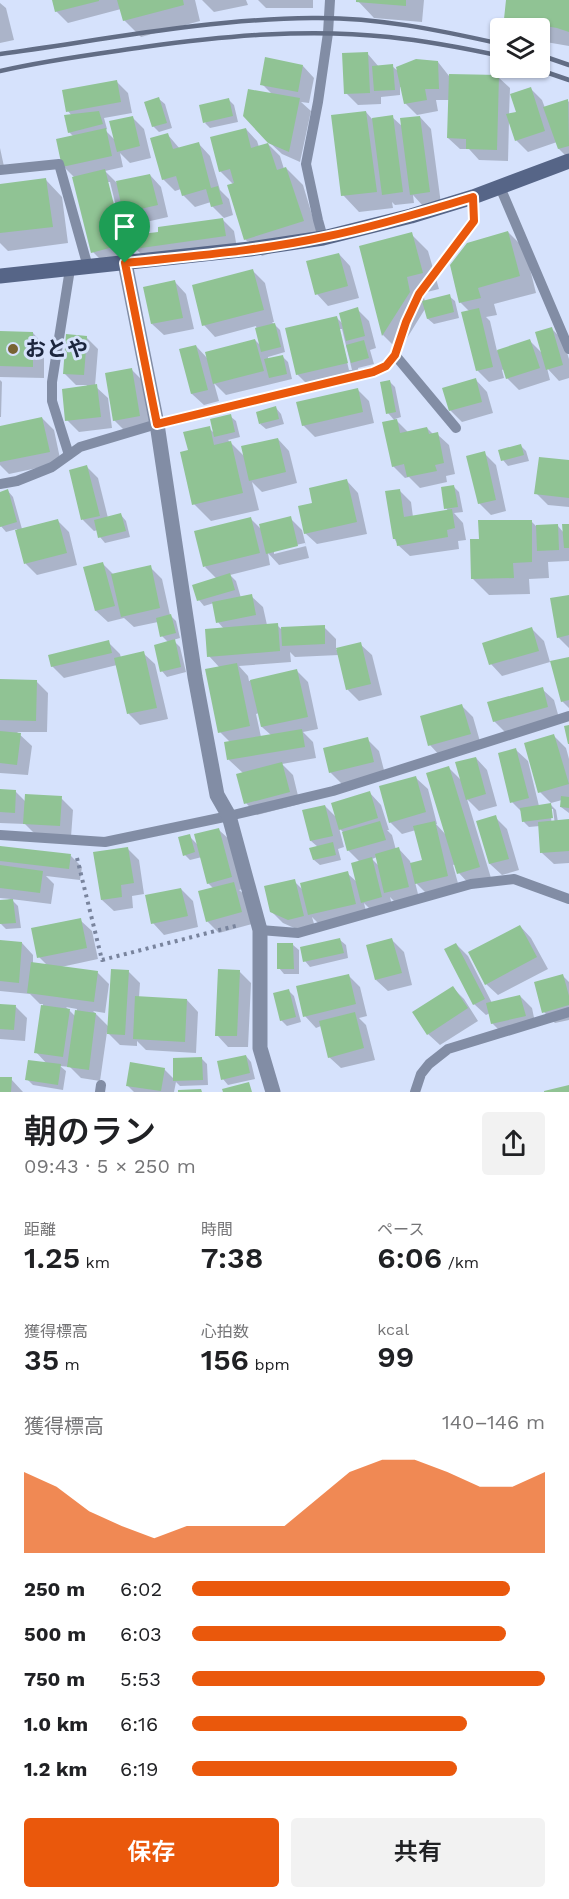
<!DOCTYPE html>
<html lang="ja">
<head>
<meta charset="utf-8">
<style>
	:root { --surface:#fff; --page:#f2f2f2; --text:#202124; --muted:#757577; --accent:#ea580c }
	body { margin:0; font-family:"Work Sans","Noto Sans JP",sans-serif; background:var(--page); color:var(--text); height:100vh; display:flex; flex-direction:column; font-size:22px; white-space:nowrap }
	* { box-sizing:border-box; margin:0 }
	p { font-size:20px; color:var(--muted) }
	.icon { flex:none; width:33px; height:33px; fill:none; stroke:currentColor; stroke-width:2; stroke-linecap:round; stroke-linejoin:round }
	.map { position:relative; height:1092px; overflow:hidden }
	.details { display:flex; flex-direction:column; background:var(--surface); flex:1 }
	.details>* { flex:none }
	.tools { position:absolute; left:490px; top:18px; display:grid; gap:12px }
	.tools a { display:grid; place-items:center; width:60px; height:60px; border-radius:6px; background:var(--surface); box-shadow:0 2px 4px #0004; font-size:30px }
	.pin { position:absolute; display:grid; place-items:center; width:51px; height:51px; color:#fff; margin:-62px -26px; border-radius:50% 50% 50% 0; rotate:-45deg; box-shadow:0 0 6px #0007 }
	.pin .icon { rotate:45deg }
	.round { display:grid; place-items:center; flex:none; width:63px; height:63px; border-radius:6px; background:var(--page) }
	.head { display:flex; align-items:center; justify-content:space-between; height:102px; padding:0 24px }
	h1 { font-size:33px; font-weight:600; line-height:45px }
	.stats { display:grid; grid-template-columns:repeat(3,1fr); gap:9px; height:102px; padding:6px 24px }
	.stats div { display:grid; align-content:center }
	.stats b { font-size:30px; font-weight:600 }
	.stats small { font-size:16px; font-weight:400 }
	.stats p { font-size:16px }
	.chart { height:168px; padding:12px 24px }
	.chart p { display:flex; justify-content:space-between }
	.chart svg { width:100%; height:108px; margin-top:6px; fill:var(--accent); opacity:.7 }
	.cta { display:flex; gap:12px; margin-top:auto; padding:12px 24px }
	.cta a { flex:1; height:69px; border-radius:6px; background:var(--accent); color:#fff; font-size:24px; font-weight:600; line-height:69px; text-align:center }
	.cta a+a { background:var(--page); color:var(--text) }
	ul { padding:0 24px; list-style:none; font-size:20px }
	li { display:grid; grid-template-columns:96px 72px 1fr; align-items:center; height:45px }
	li i { height:15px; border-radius:8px; background:var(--accent) }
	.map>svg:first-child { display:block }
	.shadow { fill:#0003; fill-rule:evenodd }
	.building { fill:#90c394 }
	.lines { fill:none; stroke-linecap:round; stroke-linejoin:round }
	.path { stroke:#79849d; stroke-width:4; stroke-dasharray:3 4.5; stroke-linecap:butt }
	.lane { stroke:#828da5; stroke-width:10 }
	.street { stroke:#828da5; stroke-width:15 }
	.secondary { stroke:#566587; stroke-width:15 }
	.rail { stroke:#626d85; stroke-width:4.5 }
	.route-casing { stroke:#fff; stroke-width:12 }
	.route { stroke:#ea580c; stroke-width:8 }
	.poi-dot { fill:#786333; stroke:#d6e2fc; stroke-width:2 }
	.labels { text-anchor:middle; stroke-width:6; stroke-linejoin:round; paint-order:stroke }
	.poi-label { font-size:21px; font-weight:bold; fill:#1b253d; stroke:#d6e2fc; text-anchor:start }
</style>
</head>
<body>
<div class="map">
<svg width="569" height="1092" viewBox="0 0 569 1092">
	<rect width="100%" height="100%" fill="#d6e2fc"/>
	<path class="shadow" d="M53,0H195L200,21L141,37L124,20L121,9L68,23L56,11Z
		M246,0L248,5L214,12L202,0Z
		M258,0H313V8H266Z
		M357,0H424L422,22L374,18Z
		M507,0H569V46L540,41V28H516L506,18Z
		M0,3L6,8L14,40L0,43Z
		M367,53L379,67L392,66L399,72L438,62L449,76L498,77L510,88L509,115L518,113L531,89L542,100L545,108L567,100L569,102V159L559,149L557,142L528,152L516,140L509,121L508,161L479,160L469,149H460L448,138L449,100H436L438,111L417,115L405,103L402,87H400V95L381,97V104L358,105L346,93Z
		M303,66L314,78L309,103L301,102L311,111L300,162L282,154L269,142L272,94L262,84Z
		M116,81L128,93L132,113L104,118L107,129L105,130L115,140L132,117L144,129L151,158L130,163L120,153L123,167L105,171L117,183L150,175L161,187L168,217L137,224L123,211L135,256L104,263L93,252L74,177L63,166L74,137L69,132L72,116L68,111ZM107,182H110L127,251L124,252Z
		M159,99L165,104L172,128L159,132L153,126Z
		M228,99L234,105L238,122L210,128L205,123Z
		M366,112L372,119L392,117L403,127L420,117L431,129L441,204L423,206L413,195L414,203L395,205L392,202L393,208L359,212L343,195Z
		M246,129L257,141L259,147L268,144L280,156L284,169L286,168L303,185L319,238L262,256L245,239L234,185L220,171Z
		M168,135L180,149L199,144L210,156L220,190L229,199L233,215L224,218L212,206L211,202L195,207L183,195L181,189L175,191L163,179Z
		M0,148L5,171L0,172Z
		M46,180L62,197L68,243L8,251L0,243V186Z
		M223,220L234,231L237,248L147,260L136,249L134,236L160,233Z
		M508,232L525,249L536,293L494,304L497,315L486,317L490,321L497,351L530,341L543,354L552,329L563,340L569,359V378L559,381L547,368L550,380L519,390L507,378L504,369L502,370L504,378L489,382L477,370L469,311L460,302Z
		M411,234L428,251L439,289L423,293L425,302L449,296L455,301L459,318L434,324L428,319L425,309L399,351L383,335L361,247Z
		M339,254L350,266L359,298L328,306L317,294Z
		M253,271L265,283L274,322H272L280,330L285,352L268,357V360L283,357L288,362L292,379L226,395L214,383L219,401L204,405L192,394L196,346L208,359L255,340L261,346L256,326L215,337L204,325Z
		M175,282L186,294L194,329L164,335L152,324Z
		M357,309L369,321L376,348L370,350L374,364L358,368L359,374L309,386L297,374L337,318L343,324ZM339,329H342L352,370H349Z
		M0,332L33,333L44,345V378L0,377Z
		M86,337L98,349L95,386L108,398L112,428L79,432L67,420L87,385H76L64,373Z
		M132,370L143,381L151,428L126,432L114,420Z
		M0,380L2,382L1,417H0Z
		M476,380L487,392L493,413L462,422L450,410Z
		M390,382L395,387L401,417L395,419L408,432L427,428L433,434H437L449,445L455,474L446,476L447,482L420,488L409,477L405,478L393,466L395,421L388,413Z
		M357,389L369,401L374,423L315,437L303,425Z
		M276,408L281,414L284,424L266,429L260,424Z
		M230,416L236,421L240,437L228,440L245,457L278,439L289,451L297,483L262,492L252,482L259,510L211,521L194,504L189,451L209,428L215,434Z
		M42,418L54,430L61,463L9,474L0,465V427Z
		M521,446L526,451L529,461L508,466L503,460Z
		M484,453L496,465L506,511L491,515L479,503Z
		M569,462V507L548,505L536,493Z
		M87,467L98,478L108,518L121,515L126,521L130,537L105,543L100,537L98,530L94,531L83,520Z
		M347,481L358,493L367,534L317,544L305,533L314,505Z
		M454,487L459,492L463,512L454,513L463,523L466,540L458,541L459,549L410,556L398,545L394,538L399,490L411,502L413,517L449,512L446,508Z
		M8,491L13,497L22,529L57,520L69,532L77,565L37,575L26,564L17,529L6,532L0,525V493Z
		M250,518L262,530L290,518L302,530L309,558L279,565L268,553L270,565L230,575L236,581L241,598L251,596L263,607L267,625H277L281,629L324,627L336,639V650L360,644L372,655L382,695L359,701L347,689L339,655L295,657L290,652L291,662L239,666L248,676L249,681L297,671L308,682L318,729L303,732L313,742L316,758L282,764L293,775L300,804L257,815L246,803L243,773L229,760L230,742L220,732V668L209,656L224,629L218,622L214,603L204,606L199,600L217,579L205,567ZM305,543L306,546L274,554V550ZM259,713L262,727L271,735L261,737L256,714Z
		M531,521L536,526H558L564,533L569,525V561L548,562L549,578L529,579L530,594L489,595L472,578L480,540Z
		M102,563L114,575L150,567L162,579L170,615L176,621L180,638L173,640L180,647L186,672L167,677L162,671L168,642L162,636L158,622L134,627L124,618L108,622L96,611Z
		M569,596V648L558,637Z
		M532,629L544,641L550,662L502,676L491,664Z
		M108,642L120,654L121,658L143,653L155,664L168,719L140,725L129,714L117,665L64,678L52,666Z
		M569,658V708L562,701Z
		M0,681H36L48,693L47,732H17L32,746L28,775L0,773Z
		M542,689L554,700L559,718L506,733L494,721Z
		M461,705L473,717L481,745L441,757L430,745Z
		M554,736L566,748L569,759V813L561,807L562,800L551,803L540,792Z
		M367,739L379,751L385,774L342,784L330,772Z
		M516,750L528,761L539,806L551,805L556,810L558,822L569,821V863L554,864L542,853L540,826L529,827L524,822L522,812L512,802ZM550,809H553L555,825L552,826Z
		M476,758L487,770L497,806L479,811L467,799L491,878L470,885L459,873L456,864L453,865L459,887L428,895L415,882L419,898L397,904L390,897L393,909L374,913L364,903L367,915L321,926L312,917L315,927L301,931L283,923L271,911L294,881L303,890L347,873L358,883L360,862L348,850L343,832L339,828L344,847L338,849L341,860L320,865L314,860L318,847L311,841L325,806L337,818L370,793L381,805L389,830H387L392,835L396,850L399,849L410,861L411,864L424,861L416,830L402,834L390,822L416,778L428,789L437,824H436L447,836L449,768L462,781ZM377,857L379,866L372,859Z
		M0,791L16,792L26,802L61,798L73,810L71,837L36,835L25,824L0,823Z
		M495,817L507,829L519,870L502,875L490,864Z
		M219,830L231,841L243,889L239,890L245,895L252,924L219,933L207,921L214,889L208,883L202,857L190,860L185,855L189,836L198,845Z
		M0,847L70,855L82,867L80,880L46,876L54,884L51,904L11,899L18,906L21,928L6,929L1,924L0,902L11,899L0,898Z
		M127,848L139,860L144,894L132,896L133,908L114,911L102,900Z
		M181,889L193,901L198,927L164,935L153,923Z
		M80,920L92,931L98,959L61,967L97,972L109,984L105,1013L93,1011L109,1027L128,971L140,983L139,997L187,1000L198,1012L196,1053L146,1050L137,1041V1046L120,1045L107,1032L100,1081L81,1078L70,1067L60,1066L66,1071L63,1090L33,1085L27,1079L47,1064L36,1052L43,1004H40L30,994L0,991V941L22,943L33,955V963L47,965L39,957ZM66,1007L77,1009L76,1017Z
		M520,926L531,938L548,969L498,995L486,984Z
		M340,940L346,945L348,958L310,967L305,961Z
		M392,940L404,952L412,985L388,991L376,980Z
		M456,944L468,956L492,1003L520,996L532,1008L536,1027L504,1035L492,1023L490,1013L486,1015L474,1004Z
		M293,945L299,950V974H284L279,968Z
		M239,971L251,983L248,1047H228L217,1035Z
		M348,975L360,987L367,1016L359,1018L366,1025L375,1060L341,1068L329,1057L321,1026L316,1028L305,1016Z
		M562,975L569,982V1020L555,1023L544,1012Z
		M453,988L464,999L478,1021L440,1045L428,1034Z
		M288,990L294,996L301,1022L287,1026L281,1020Z
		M0,1005L16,1007L27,1018L25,1041L0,1039Z
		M246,1056L251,1062L255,1079L228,1085L223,1079Z
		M202,1059L207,1064L208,1085L180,1086L176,1082L174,1092H134L127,1085L164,1069L174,1079Z
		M0,1079H11L23,1092H0Z"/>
	<path class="building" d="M52,0H99V1L55,12Z
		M117,0H183L184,5L123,21Z
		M356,0H406V6L356,2Z
		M506,0H569V32L557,28L504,19Z
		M368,52L370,93L344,94L342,53Z
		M265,57L303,65L298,92L260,85Z
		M416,59L438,61L439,89H425L427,100L404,104L396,67Z
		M393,64L395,90L374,91L372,66Z
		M449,74L499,75L497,150L466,149V139L447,138Z
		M117,80L121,102L66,112L62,90Z
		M531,87L545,131L515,141L506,114L516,112L510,94Z
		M248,89L300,98L289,152L268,143L277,170L286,167L304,221L244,240L227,185L234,183L230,169L219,172L210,137L246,128L251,148L268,143L243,116Z
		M159,97L167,123L152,127L144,102Z
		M229,98L233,116L203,123L199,105Z
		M568,99L569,146L558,149L543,107Z
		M99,111L103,124L68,133L64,115Z
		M366,111L377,192L341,196L331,115Z
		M393,115L403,192L382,195L372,118Z
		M133,116L140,146L117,152L109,121Z
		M420,116L430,192L410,195L400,118Z
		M106,128L112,156L62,167L56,139Z
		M168,133L173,149L199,142L211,188L218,186L223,204L211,207L206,189L182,196L176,176L162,180L150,138Z
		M105,169L124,244L91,253L72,177Z
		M150,174L158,205L123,213L116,181Z
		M46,178L53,227L0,233V184Z
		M223,218L226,236L134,249L133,235L158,232V227Z
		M508,231L520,276L478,288L481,298L459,303L450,265L467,243Z
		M412,232L423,273L407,277L410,292L382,336L359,246Z
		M339,253L348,286L315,295L306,261Z
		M253,269L264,310L202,326L192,285Z
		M175,280L183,318L151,324L143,287Z
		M450,294L454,312L427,319L422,301Z
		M358,307L365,336L346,341L339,313Z
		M479,308L493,367L476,371L461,312Z
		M337,316L348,363L296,375L285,328Z
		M275,323L281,347L261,352L255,328Z
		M552,327L563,365L546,370L535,332Z
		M0,331L33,332V367L0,366Z
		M66,334L87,336L84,375L63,374Z
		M255,339L264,371L213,384L205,352Z
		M530,339L540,368L506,379L497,350Z
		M364,340L369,358L351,363L346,345Z
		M196,345L208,390L191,394L179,349Z
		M283,355L287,374L269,378L264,359Z
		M132,368L140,416L113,421L105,373Z
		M476,378L482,402L449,411L442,388Z
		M390,380L396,412L386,414L380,382Z
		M97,384L101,417L65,421L62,389Z
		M358,388L363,412L302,426L296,402Z
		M276,406L279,419L259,424L256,412Z
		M231,414L235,432L214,437L210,419Z
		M42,417L50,452L0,462V426Z
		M397,419L400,433L427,427L429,434L438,432L444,463L435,465L437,471L407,477L404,464L392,467L382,422Z
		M210,426L214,445L231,441L243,493L192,505L180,452L188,450L183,432Z
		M278,438L286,472L249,481L241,446Z
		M521,444L524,455L501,461L498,450Z
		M485,451L496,500L478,504L466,456Z
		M539,457L569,460V498L534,494Z
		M87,465L100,516L81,520L69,470Z
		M347,479L357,522L304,534L298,506L312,503L309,488Z
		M454,485L458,507L444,509L441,487Z
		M8,489L17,522L0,527V492Z
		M400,489L404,517L452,509L455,528L447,530L448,537L397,546L396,539H393L385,491Z
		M121,513L126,531L98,538L94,520Z
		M291,516L298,546L266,554L259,524Z
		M251,517L260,553L203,567L194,531Z
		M58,519L67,553L24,564L15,530Z
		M478,520H532V562L513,563L514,578L471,579L470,539H479Z
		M558,524L559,550L537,551L536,525Z
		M562,524H569V548H564Z
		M103,562L115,606L95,611L83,567Z
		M151,565L160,608L121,617L111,574Z
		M230,573L235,590L197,601L192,585Z
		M252,594L256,615L216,623L212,602Z
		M569,595V635L557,638L550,598Z
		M171,614L176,633L160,637L156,618Z
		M278,623L280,651L207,657L205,629Z
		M325,625V644L282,646L281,627Z
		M532,627L539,651L489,665L482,643Z
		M175,639L181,667L160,672L154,645Z
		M109,640L112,653L51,667L48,655Z
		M361,642L371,684L346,690L336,648Z
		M144,651L157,708L127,714L114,658Z
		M569,657V700L561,702L550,661Z
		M237,663L250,726L218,733L205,669Z
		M297,669L308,717L261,727L250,680Z
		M0,679L37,680L36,721L0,720Z
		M543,687L548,707L493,722L487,702Z
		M462,704L471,734L428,746L420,716Z
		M569,725V744H568L564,726Z
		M302,729L305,747L227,760L224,742Z
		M0,731L21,733L17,765L0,763Z
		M554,734L569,784L538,793L524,743Z
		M368,737L374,762L329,773L323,748Z
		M516,748L529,798L510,803L498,753Z
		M476,757L486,794L466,800L455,762Z
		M282,762L290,792L244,804L236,774Z
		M449,766L480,867L457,874L426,773Z
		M416,776L426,812L389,823L379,786Z
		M0,789L16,790L15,813L0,812Z
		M370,791L378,818L339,830L331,803Z
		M25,794L62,796L60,826L23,824Z
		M561,796L569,797V808L560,807Z
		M551,803L553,818L522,822L520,808Z
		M325,805L333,836L310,841L302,810Z
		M496,815L509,859L489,864L476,821Z
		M569,819V851L540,853L538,822Z
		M380,821L386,840L347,851L342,832Z
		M435,821L448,876L415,884L410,863L422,860L413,826Z
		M219,828L232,877L207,884L194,834Z
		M190,834L195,852L183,856L178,837Z
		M333,842L336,855L313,860L309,848Z
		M0,846L71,854L69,869L0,861Z
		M128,847L134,883L121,885L122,897L101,900L93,852Z
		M399,847L409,887L384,893L375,854Z
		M372,857L382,897L361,903L351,863Z
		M0,865L43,871L40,893L0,888Z
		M348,871L356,904L308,915L300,883Z
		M295,879L304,916L288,920L270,912L264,886Z
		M234,882L242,912L206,922L198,891Z
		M181,888L188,916L151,924L145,895Z
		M13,899L16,923L0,924V900Z
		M81,918L87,948L37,958L31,928Z
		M520,925L537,957L485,985L468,952Z
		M340,938L344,953L303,962L300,947Z
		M392,938L402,973L375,980L366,945Z
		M0,940L22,942L19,983L0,981Z
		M277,943H293L294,969H277Z
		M456,943L485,999L473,1005L444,949Z
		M31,962L98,971L94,1002L27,993Z
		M111,969L129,970L125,1035L107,1034Z
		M218,969L240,970L237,1036H215Z
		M349,974L356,1004L303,1017L296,986Z
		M563,974L569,996V1005L542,1013L534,982Z
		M453,986L468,1008L427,1035L412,1012Z
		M289,989L296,1017L280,1021L273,993Z
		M520,995L526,1016L491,1024L486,1003Z
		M135,996L187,999L185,1042L133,1039Z
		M0,1004L16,1005L14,1030L0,1029Z
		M41,1005L70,1009L63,1057L34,1053Z
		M75,1010L96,1013L89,1070L67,1067Z
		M355,1012L364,1048L328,1058L319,1021Z
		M246,1055L250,1073L221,1080L217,1061Z
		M202,1057L203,1080L173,1081V1058Z
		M28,1060L61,1064L58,1085L25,1080Z
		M130,1062L165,1068L161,1091L126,1086Z
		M0,1077H12L11,1092H0Z
		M249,1082L252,1092H223L222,1089Z
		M569,1085V1092H544V1091Z
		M201,1089L202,1092H178V1090Z"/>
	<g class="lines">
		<path class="path" d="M77,858L102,960L239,925"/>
		<path class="lane" d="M0,170L59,164L88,267
			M500,187L569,349
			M323,238L318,220L306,164L318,102L328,33L330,0
			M395,355L456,428
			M69,455L52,401V382L70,269
			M0,484L17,481L52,467L80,447L157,424L373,372L386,366L395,355L406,322L419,294L474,221L473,197
			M0,835L105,842L229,816L333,791L569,716
			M260,930L298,933L471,884L514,879L569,899
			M100,1092L101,1085
			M415,1092L421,1074L429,1064L448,1049L569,1012"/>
		<path class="street" d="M125,263L157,424L195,677L217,795L229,816L260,930V1048L273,1092"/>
		<path class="secondary" d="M0,276L250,249L323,238L411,216L473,197L569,161"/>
		<path class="rail" d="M0,54C103,40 207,19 312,18C376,17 439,30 501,44
			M540,55L569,65
			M534,68L569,80
			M0,71C47,60 96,54 144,47C226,36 306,28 389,37C427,41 464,48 501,56"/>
	</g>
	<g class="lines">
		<g class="route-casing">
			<path id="route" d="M473,197L474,221L419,294L406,322L395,355L386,366L373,372L157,424L125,263C191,256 258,251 324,237C374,227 424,212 473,197Z"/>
		</g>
		<use href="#route" class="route"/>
	</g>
	<circle class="poi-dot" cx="13" cy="349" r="6"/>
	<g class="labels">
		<g class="poi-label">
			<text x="25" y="356">おとや</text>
		</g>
	</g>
</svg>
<div class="tools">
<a><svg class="icon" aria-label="layers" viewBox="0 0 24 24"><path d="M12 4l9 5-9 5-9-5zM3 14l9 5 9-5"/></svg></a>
</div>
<div class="pin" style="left:125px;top:263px;background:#1e9e55"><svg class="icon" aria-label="arrive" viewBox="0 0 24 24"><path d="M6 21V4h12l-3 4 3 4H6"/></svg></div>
</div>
<section class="details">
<div class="head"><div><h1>朝のラン</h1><p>09:43 · 5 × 250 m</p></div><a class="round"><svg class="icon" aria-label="share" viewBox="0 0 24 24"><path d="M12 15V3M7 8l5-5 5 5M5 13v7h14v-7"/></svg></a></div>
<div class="stats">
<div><p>距離</p><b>1.25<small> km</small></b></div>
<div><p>時間</p><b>7:38</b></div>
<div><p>ペース</p><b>6:06<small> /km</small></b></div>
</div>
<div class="stats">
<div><p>獲得標高</p><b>35<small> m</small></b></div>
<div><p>心拍数</p><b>156<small> bpm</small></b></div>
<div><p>kcal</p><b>99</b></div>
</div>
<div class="chart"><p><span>獲得標高</span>140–146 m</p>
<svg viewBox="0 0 160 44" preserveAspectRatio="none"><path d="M0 44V11L10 17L20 27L30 33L40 38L50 33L60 33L70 33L80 33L90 22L100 11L110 6L120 6L130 11L140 17L150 17L160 11V44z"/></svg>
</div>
<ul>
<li><b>250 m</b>6:02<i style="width:90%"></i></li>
<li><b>500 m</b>6:03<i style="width:89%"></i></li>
<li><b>750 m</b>5:53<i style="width:100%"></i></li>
<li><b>1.0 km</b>6:16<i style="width:78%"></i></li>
<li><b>1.2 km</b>6:19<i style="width:75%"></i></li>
</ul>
<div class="cta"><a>保存</a><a>共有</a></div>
</section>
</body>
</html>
